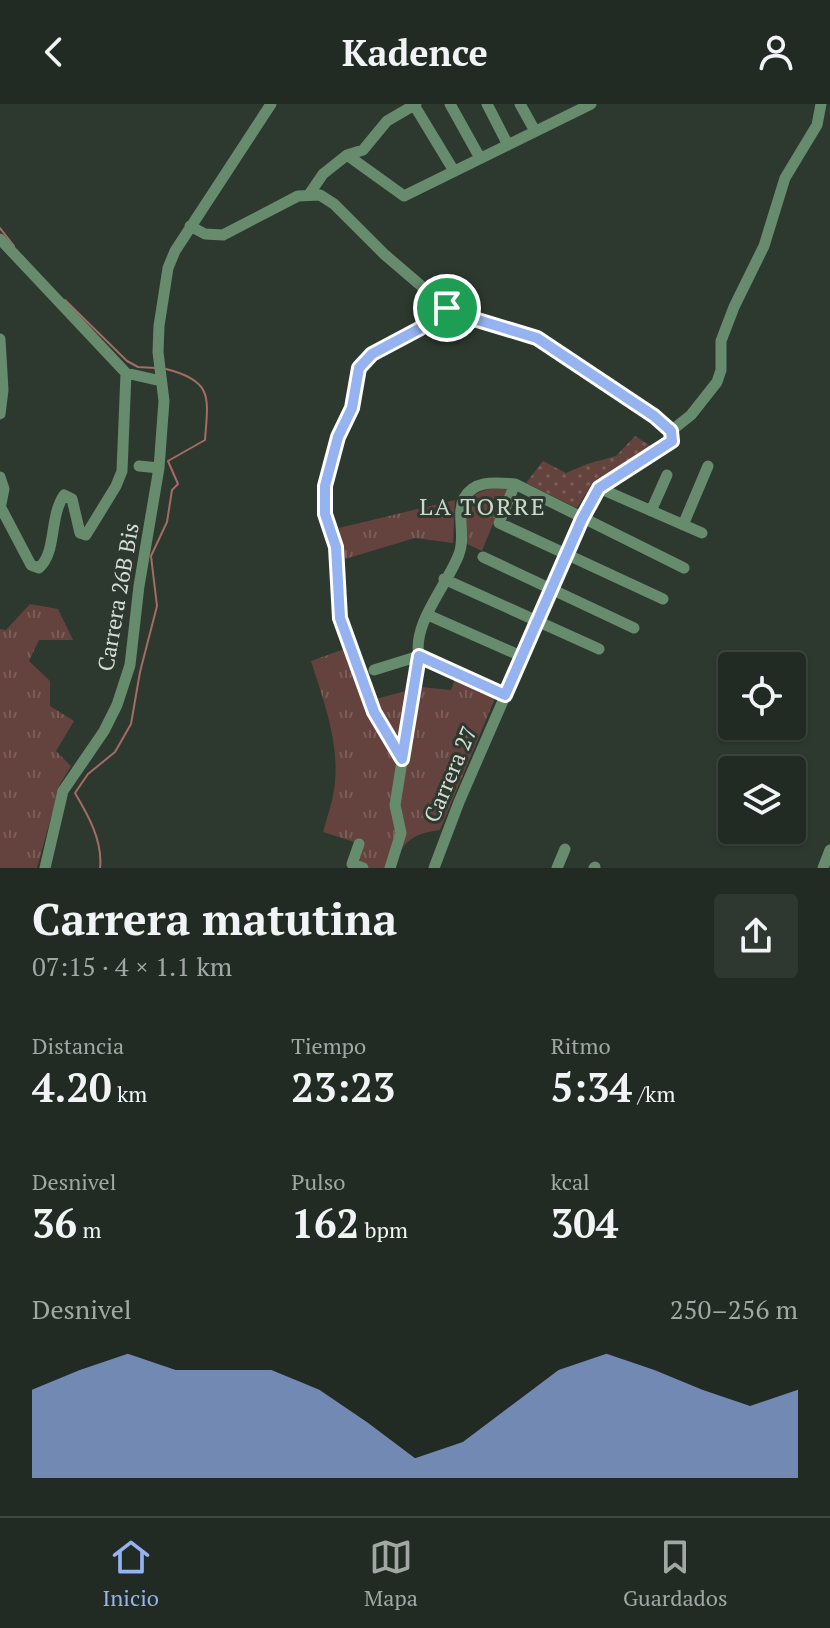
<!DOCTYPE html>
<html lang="es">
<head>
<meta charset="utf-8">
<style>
	:root { --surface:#222b23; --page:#2e3730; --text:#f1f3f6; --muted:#a2a7a6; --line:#3f4741; --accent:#95b2f1 }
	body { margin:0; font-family:"PT Serif",serif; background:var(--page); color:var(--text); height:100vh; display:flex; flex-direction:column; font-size:30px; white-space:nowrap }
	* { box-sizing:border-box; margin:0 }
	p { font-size:26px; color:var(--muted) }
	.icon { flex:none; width:44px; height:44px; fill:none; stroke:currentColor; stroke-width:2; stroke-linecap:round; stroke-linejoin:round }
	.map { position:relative; height:764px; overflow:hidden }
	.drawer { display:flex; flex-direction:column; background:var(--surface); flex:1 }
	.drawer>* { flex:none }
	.buttons { position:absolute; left:718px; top:548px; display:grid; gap:16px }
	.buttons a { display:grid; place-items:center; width:88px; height:88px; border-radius:8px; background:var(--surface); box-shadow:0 2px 6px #0004,0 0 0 2px var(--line); font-size:40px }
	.pin { position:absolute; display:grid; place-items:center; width:68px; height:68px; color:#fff; margin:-34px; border:4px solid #fff; border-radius:50%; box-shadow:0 2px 8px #0007 }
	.round { display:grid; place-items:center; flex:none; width:84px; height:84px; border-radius:8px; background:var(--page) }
	.summary { display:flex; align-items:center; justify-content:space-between; height:136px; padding:0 32px }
	h1 { font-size:44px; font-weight:700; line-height:60px }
	.metrics { display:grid; grid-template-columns:repeat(3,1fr); gap:12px; height:136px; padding:8px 32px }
	.metrics div { display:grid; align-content:center }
	.metrics b { font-size:40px; font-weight:700 }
	.metrics small { font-size:22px; font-weight:400 }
	.metrics p { font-size:22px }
	.chart { height:224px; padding:16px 32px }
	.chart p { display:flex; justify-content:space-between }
	.chart svg { width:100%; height:144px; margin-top:8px; fill:var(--accent); opacity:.7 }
	header { display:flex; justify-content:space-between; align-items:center; height:104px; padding:0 32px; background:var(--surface); font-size:36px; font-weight:700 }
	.tab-bar { display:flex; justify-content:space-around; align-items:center; height:112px; border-top:2px solid var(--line); background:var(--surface); font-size:22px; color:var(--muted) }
	.tab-bar a { display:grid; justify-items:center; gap:4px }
	.tab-bar .selected { color:var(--accent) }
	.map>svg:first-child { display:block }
	.grass { fill:url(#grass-tufts) }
	.park { fill:url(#park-dots) }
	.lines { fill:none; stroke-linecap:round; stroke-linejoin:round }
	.stream { stroke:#a56b64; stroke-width:2 }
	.minor { stroke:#678b6d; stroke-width:11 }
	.route-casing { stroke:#fff; stroke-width:16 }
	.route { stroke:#95b2f1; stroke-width:10 }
	.labels { text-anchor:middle; stroke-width:6; stroke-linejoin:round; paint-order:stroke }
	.street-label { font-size:22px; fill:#d6ddd7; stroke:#2d392f }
	.neighbourhood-label { font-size:24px; letter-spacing:2px; fill:#c9d8cb; stroke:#2d392f }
</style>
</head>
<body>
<header><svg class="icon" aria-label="back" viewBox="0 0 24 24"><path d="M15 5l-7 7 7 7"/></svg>Kadence<svg class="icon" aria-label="person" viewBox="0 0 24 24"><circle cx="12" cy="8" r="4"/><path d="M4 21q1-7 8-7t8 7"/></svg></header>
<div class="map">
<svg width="830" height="764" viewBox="0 0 830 764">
	<defs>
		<pattern id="grass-tufts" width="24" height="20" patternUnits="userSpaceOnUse" patternTransform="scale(2)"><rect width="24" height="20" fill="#64423e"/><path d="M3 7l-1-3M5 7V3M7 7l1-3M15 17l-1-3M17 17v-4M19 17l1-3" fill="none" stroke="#795d59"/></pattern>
		<pattern id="park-dots" width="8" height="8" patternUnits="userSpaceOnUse" patternTransform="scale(2)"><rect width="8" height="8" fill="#64423e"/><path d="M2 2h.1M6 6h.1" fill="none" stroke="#795d59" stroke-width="1.8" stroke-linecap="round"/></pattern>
	</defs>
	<rect width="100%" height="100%" fill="#2d392f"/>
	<path class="grass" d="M495,384L507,385L482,447L465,439C465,409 459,390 495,384Z
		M455,396L453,439L415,434L345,455L339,424Z
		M30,500L58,505L73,536H39L29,557L50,577V602L74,617L56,647L71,662L60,680L37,764H0V525L6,526Z
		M347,544L364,598L421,583L451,586L456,573L496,592L440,726C411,730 403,737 393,764H370L349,757L354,738L323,728C327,714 332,700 334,686C341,642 324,598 311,557Z"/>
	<path class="park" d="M635,332L654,344L592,380L577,404L526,379L543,357L566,369L587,360L616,352Z"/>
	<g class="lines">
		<path class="stream" d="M0,124L14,142
			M65,196L127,257L138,263L156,264
			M100,764C103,737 88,711 75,689L88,670L115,648L131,620L140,568L157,502L151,452L167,418L172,386L178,380L168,357L205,336C208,294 214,277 166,265"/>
		<path class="minor" d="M450,0L480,54
			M487,0L508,41
			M520,0L535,27
			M414,1L454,67
			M347,51L404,92L591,0
			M310,89L323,70L347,51L363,46L387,17L416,0
			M190,122L205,130L223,131L298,92L320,91L334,100L384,150L447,204L461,211L537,234L565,254L606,277L671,327L672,337L669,341L599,384L582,415L459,698L434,764
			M0,135L126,269L161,277
			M0,235L3,286L0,310
			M671,327L691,311L717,278L721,266V237L734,203L764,142L785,74L817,21L821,0
			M139,362L159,364
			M0,373L4,385L1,400
			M515,380L499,419L663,495
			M599,384L702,429
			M0,402L31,461L39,464C57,448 49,413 64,391L72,395L80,429L86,431L116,382L122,367L126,269
			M651,407L667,371
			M683,421L708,362
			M483,453L634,524
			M444,475L599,545
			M428,511L521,552
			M419,552L505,591
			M374,566L419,552
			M402,655L374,608L340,514L336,443L325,410V382L338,333L352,304L359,264L372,250L419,225L447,204
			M359,740L352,760L363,764
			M45,764L63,687L104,627L117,601L130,561L139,482L159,364L164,297L158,248L159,222L168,164L175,147L271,0
			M390,764L401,729L395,701L419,552C412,519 448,480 459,450C466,433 456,410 464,394C475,375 497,379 515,380L684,464
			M557,764L565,745
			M594,764L595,763
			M823,764L830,746"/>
	</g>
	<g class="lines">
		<g class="route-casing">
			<path id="route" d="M447,204L461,211L537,234L654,312L671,327L672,337L599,384L582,415L505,591L419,552L402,655L374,608L340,514L336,443L325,410V382L338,333L352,304L359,264L372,250L419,225Z"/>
		</g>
		<use href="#route" class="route"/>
	</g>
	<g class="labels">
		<g class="street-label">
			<text transform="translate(118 493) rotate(-80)" y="8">Carrera 26B Bis</text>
			<text transform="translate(450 670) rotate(-67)" y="8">Carrera 27</text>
		</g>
		<g class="neighbourhood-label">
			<text x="483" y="411">LA TORRE</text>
		</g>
	</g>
</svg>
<div class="buttons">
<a><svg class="icon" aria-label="locate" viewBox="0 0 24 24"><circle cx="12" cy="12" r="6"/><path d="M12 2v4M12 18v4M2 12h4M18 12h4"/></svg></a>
<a><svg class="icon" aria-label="layers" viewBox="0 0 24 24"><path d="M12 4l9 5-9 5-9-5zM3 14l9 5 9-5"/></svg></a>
</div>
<div class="pin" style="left:447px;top:204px;background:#1e9e55"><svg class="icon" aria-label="arrive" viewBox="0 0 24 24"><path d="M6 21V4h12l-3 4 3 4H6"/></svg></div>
</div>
<section class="drawer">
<div class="summary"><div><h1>Carrera matutina</h1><p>07:15 · 4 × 1.1 km</p></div><a class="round"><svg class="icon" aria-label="share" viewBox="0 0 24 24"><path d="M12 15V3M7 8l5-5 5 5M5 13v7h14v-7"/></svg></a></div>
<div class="metrics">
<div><p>Distancia</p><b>4.20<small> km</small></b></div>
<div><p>Tiempo</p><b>23:23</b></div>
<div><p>Ritmo</p><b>5:34<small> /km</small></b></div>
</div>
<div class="metrics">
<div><p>Desnivel</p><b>36<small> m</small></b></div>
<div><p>Pulso</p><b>162<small> bpm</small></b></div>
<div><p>kcal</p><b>304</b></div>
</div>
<div class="chart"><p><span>Desnivel</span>250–256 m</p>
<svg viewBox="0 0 160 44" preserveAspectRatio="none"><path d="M0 44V17L10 11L20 6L30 11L40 11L50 11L60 17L70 27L80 38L90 33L100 22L110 11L120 6L130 11L140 17L150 22L160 17V44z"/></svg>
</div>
</section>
<nav class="tab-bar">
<a class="selected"><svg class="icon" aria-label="home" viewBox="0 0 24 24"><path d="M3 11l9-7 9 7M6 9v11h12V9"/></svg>Inicio</a>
<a><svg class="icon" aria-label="map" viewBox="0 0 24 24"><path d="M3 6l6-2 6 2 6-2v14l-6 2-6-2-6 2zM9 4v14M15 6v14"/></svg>Mapa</a>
<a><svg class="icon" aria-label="saved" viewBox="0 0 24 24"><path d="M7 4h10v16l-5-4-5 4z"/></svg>Guardados</a>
</nav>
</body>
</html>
